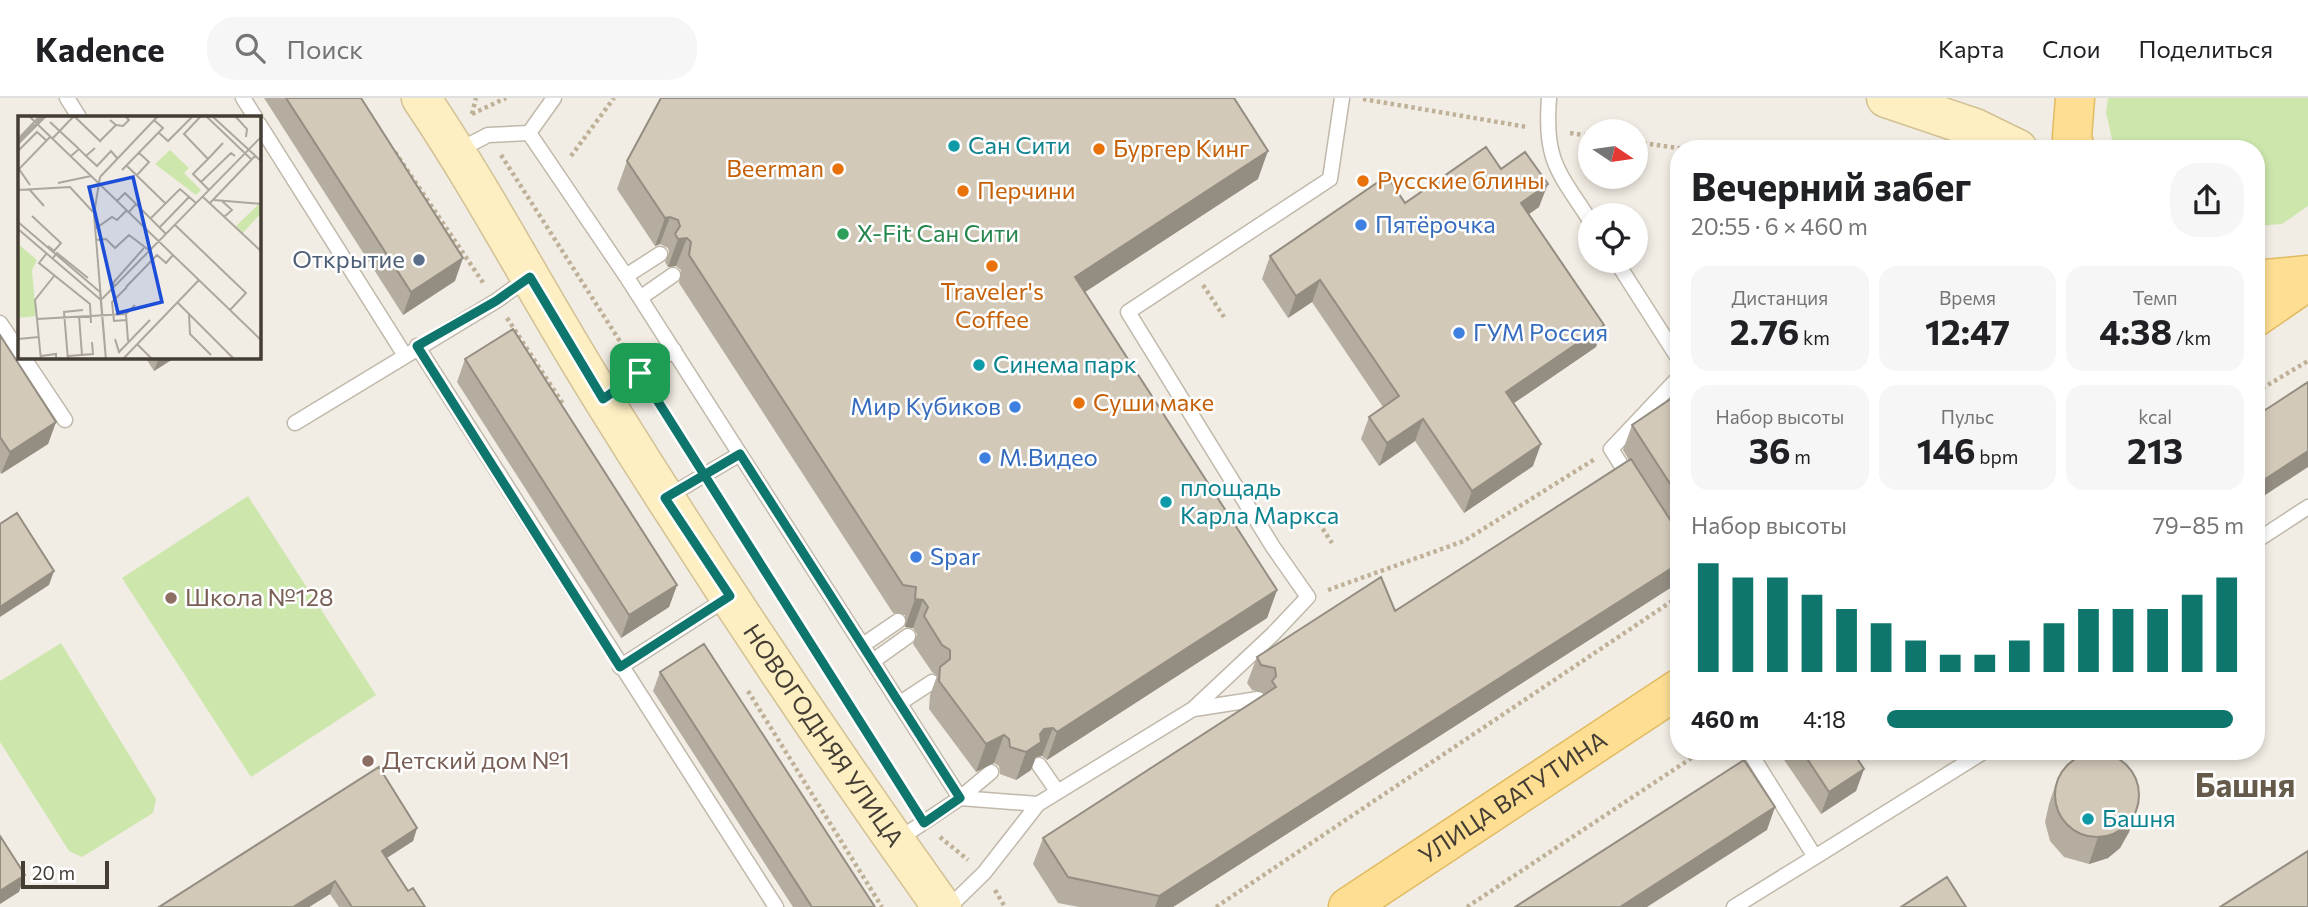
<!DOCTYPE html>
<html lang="ru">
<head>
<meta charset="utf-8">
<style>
	:root { --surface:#fff; --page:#f6f6f6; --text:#202124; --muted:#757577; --line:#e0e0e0; --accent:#0f766e }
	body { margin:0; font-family:Commissioner,sans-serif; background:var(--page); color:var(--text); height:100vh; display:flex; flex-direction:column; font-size:26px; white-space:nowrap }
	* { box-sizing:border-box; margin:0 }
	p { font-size:23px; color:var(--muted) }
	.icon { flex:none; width:38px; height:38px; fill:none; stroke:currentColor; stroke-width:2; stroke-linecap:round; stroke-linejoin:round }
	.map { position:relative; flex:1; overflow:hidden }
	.drawer { position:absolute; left:1670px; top:42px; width:595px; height:620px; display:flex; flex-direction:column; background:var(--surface); border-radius:28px; box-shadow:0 4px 10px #0003 }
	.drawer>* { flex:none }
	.needle { width:46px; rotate:103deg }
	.buttons { position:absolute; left:1578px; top:21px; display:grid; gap:14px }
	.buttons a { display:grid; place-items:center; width:70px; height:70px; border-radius:50%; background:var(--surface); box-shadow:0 4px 10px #0003; font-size:35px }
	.scale { position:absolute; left:21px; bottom:18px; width:88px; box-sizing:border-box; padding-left:7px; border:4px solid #443d34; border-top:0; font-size:19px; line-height:24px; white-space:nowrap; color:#443d34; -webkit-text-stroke:5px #fff; paint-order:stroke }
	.pin { position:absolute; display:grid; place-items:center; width:60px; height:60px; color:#fff; margin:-30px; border-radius:14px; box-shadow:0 4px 10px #0006 }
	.round { display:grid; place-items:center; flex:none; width:74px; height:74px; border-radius:28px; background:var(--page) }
	.summary { display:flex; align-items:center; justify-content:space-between; height:119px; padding:0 21px }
	h1 { font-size:38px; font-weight:700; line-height:52px }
	.stats { display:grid; grid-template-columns:repeat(3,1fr); gap:10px; height:119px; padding:7px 21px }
	.stats div { display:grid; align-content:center; border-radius:18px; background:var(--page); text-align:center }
	.stats b { font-size:35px; font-weight:700 }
	.stats small { font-size:19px; font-weight:400 }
	.stats p { font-size:19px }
	.chart { height:196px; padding:14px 21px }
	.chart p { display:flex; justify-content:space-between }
	.chart svg { width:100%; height:126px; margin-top:7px; stroke:var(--accent); stroke-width:6 }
	ul { padding:0 21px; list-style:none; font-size:23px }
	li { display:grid; grid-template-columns:112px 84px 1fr; align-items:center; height:52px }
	li i { height:18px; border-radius:9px; background:var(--accent) }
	header { display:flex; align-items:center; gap:42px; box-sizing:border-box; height:98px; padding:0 35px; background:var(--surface); border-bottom:2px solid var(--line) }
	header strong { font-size:33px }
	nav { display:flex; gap:38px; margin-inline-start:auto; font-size:24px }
	.search { width:490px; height:63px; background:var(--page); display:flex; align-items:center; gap:18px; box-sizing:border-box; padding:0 24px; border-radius:28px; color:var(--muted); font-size:26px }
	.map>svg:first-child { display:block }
	.green { fill:#cce6ac }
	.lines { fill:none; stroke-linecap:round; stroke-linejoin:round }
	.lane-casing { stroke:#c0b8aa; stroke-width:17 }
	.secondary-casing { stroke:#d2c194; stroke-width:41 }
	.primary-casing { stroke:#e1bb62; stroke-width:41 }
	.path { stroke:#beb198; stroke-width:4.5; stroke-dasharray:3.5 3.5; stroke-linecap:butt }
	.lane { stroke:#fff; stroke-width:14 }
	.secondary { stroke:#feefc2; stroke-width:38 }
	.primary { stroke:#fdde92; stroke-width:38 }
	.wall { fill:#b5ad9f }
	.shaded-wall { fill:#948d82 }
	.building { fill:#d3c9b9; stroke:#948d82; stroke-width:2 }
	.route-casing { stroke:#fff; stroke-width:14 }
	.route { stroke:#0f766e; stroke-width:9 }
	.culture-dot { fill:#0f9aa8; stroke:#fff; stroke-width:2.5 }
	.food-dot { fill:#e8710a; stroke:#fff; stroke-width:2.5 }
	.shop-dot { fill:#3f7fe0; stroke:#fff; stroke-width:2.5 }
	.leisure-dot { fill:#2e9e5b; stroke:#fff; stroke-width:2.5 }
	.service-dot { fill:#5c6f8a; stroke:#fff; stroke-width:2.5 }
	.education-dot { fill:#8d6e63; stroke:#fff; stroke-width:2.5 }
	.labels { text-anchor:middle; stroke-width:5; stroke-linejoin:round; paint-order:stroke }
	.culture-label { font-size:24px; fill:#0d838f; stroke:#fff; text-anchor:start }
	.food-label { font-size:24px; fill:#c56008; stroke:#fff; text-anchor:start }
	.shop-label { font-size:24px; fill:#366cbe; stroke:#fff; text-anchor:start }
	.leisure-label { font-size:24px; fill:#27864d; stroke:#fff; text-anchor:start }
	.service-label { font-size:24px; fill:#4e5e75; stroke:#fff; text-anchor:end }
	.education-label { font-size:24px; fill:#785e54; stroke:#fff; text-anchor:start }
	.street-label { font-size:24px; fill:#443d34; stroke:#fff }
	.district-label { font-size:32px; font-weight:bold; fill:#665b4b; stroke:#fff }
	.inset-road { fill:none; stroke:#aca79e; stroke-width:2 }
	.view { fill:#1d4ed8; fill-opacity:0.15; stroke:#1d4ed8; stroke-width:3.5 }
	.inset-edge { fill:none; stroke:#443d34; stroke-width:3.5 }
</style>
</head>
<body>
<header>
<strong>Kadence</strong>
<div class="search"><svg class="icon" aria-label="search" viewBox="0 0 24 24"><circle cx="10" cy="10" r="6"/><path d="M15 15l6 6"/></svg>Поиск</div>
<nav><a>Карта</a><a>Слои</a><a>Поделиться</a></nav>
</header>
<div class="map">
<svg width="2308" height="809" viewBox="0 0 2308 809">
	<rect width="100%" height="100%" fill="#f2ede4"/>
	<path class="green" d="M2108,0H2308V108L2282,126L2256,128V51H2114L2106,14Z
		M248,398L376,597L251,679L122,480Z
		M61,545L156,701L153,715L82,759L69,753L0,644V583Z"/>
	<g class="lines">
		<g class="lane-casing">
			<path id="lane" d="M67,0L79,19
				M243,0L255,19
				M1549,0C1544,63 1558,73 1591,124
				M259,26L404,256
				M529,35L554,0
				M457,53L488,37L529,35L626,178L960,700L1038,706
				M1616,163L1678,260
				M626,178L660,156
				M640,200L673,177
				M0,225L19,253
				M417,248L776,809
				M23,259L65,322
				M604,301L674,252
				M295,325L496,203L528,180
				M1630,381L1611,351L1678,280
				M667,399L740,356
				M2256,443L2308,409
				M863,547L898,523
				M873,563L908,538
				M620,569L729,499
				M900,605L932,584
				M1194,611L1258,601
				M1039,667L1057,693
				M896,743L960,700L991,674
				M1815,759L1985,653
				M949,809L984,775L1038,706L1193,611L1273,536L1308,499L1273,449L1128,214L1330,81L1342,0
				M1734,809L1815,759L1749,653"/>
		</g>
		<g class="secondary-casing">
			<g id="secondary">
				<path id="s1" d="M421,0C487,98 541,203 604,303C711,475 824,644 942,809"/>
				<path d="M1886,0L1975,30L2018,51"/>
			</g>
		</g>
		<g class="primary-casing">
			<g id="primary">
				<path d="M2075,0L2072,39L2075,51"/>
				<path d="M2256,182L2308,177"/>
				<path d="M2256,219L2308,183"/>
				<path id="s2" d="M1348,809L1678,591"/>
			</g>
		</g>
		<path class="path" d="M1363,1L1527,29
			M472,16L506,0
			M472,16L476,0
			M1570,35L1591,38
			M1636,44L1685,51
			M395,54L484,186
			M501,57L630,259
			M571,58L614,0
			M1203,187L1224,219
			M507,220L563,306
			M652,293L693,360
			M2256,294L2308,263
			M714,394L891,673
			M1315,419L1332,445
			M1328,492L1464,443L1595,361
			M748,593L882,809
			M940,739L968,762
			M995,792L1005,809
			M1216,809L1678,499
			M1467,809L1702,653"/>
		<use href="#lane" class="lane"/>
		<use href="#secondary" class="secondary"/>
		<use href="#primary" class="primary"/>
	</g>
	<path class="wall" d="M264,0H361L455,183L403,217Z
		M627,63L1258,81L1085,194L1277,492L1267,520L1047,662L1042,658L1036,659L1031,672L1016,682L1000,676L999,668L994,665L976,674L929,611L930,597L937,578L932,574L913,546L917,536L913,530L905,529V517L893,515L679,185L681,172L676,168L668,169L665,164L669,154L668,150L660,146L655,148L617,91Z
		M1501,71L1539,109L1529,116L1596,249L1514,305L1533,368L1464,415L1415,343L1379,368L1361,341L1369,319L1383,309L1312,204L1288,220L1262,181L1270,158L1405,105Z
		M0,237L56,324L48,346L1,376L0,374Z
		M145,259H176L154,273Z
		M465,261L677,487L669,509L621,540L457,284Z
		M1678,296V485L1173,809H1079L1058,805L1033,766L1043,740L1266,596L1252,592L1247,585L1257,559L1395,513L1629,362L1623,352L1632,327Z
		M660,574L875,809H793L653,593Z
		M1778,653H1868L1857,660L1864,671L1856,693L1821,716Z
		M2058,679L2138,707L2129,734L2120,750L2108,760L2089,766L2064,759L2050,743L2045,724L2049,706Z
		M417,730L413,743L387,760L408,793L425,809H339L330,796L309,809H159Z"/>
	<path class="shaded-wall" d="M1268,53L1258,81L1065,207L1075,179Z
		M1548,86L1539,109L1513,127L1521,105Z
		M670,119L660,146L655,148L665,120Z
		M687,140L676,168L668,169L678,141Z
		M463,160L455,183L403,217L411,194Z
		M1320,182L1312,204L1288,220L1296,198Z
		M1604,227L1596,249L1498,316L1506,294Z
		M159,259H176L154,273Z
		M1423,321L1415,343L1379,368L1387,345Z
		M56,324L48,346L1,376L10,354Z
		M1541,346L1533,368L1464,415L1472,393Z
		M2308,353V369L2256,403V387Z
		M1678,466V485L1173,809H1155L1159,798Z
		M54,473L49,487L0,519V509Z
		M677,487L669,509L621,540L629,517Z
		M1277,492L1267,520L1047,662L1057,634Z
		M915,501L923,502L913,530L905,529Z
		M1053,630L1042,658L1036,659L1031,672L1016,682L1026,654L1044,631Z
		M1004,637L994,665L976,674L986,646Z
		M1848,653H1868L1841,671Z
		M1864,671L1856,693L1821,716L1829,694Z
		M2138,707L2129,734L2120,750L2108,760L2089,766L2098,739Z
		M1775,709L1767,732L1647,809H1620Z
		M417,730L413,743L377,766L382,753Z
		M25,777L19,794L0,806V793Z
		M335,783L330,796L309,809H293Z"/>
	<path class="building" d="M286,0H361L463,160L411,194Z
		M661,0H1234L1268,53L1075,179L1277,492L1057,634L1053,630L1044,631L1040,636L1041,644L1026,654L1010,649L1009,641L1004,637L986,646L939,583L940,569L950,561V552L942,547L924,518L928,509L923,502L915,501L916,489L903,487L689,157L691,144L687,140L678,141L675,136L680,128L678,122L670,119L665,120L627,63Z
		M1486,49L1501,71L1525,54L1548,86L1521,105L1604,227L1506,294L1541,346L1472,393L1423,321L1387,345L1369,319L1399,298L1320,182L1296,198L1270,158L1387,78L1405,105Z
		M513,231L677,487L629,517L465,261Z
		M0,237L56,324L10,354L0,339Z
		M2308,284V353L2256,387V318Z
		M1678,296V398L1632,327Z
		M1631,361L1678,434V466L1159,798L1068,779L1043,740L1276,589L1272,583L1276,578L1275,570L1261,567L1257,559L1381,479L1395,513Z
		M17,415L54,473L0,509V426Z
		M704,546L875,809H812L660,574Z
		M1802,653H1852L1864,671L1829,694Z
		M2055 697a42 42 0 1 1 84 0a42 42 0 1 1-84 0Z
		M1744,662L1775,709L1620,809H1515Z
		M379,669L417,730L382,753L408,793L413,790L425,809H352L335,783L293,809H159Z
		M0,738L25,777L0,793Z
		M2308,753V809H2220Z
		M1947,779L1966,809H1901Z"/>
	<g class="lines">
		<g class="route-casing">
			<path id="route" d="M640,275L603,301L530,179L496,203L417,248L620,569L730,498L665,400L740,356L960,700L924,725L640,275"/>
		</g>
		<use href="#route" class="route"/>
	</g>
	<g class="culture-dot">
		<circle cx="954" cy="48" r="7"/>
		<circle cx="979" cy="267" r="7"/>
		<circle cx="1166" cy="404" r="7"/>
		<circle cx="2088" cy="721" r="7"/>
	</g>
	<g class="food-dot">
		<circle cx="1099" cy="51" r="7"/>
		<circle cx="838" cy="71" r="7"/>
		<circle cx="1363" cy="83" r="7"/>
		<circle cx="963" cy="93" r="7"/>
		<circle cx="992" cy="168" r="7"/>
		<circle cx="1079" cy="305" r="7"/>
	</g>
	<g class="shop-dot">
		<circle cx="1361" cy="127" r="7"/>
		<circle cx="1459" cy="235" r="7"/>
		<circle cx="1015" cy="309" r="7"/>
		<circle cx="985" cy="360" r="7"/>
		<circle cx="916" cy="459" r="7"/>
	</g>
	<circle class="leisure-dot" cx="843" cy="136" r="7"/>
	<circle class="service-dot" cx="419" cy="162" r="7"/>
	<g class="education-dot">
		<circle cx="171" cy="500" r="7"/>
		<circle cx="368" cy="663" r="7"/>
	</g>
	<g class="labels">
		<g class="culture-label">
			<text x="968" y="56">Сан Сити</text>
			<text x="993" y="275">Синема парк</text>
			<text x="1180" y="398">площадь<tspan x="1180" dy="28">Карла Маркса</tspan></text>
			<text x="2102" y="729">Башня</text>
		</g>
		<g class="food-label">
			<text x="1113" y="59">Бургер Кинг</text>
			<text x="824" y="79" text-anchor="end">Beerman</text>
			<text x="1377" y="91">Русские блины</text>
			<text x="977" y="101">Перчини</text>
			<text x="992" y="202" text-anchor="middle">Traveler's<tspan x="992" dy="28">Coffee</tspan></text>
			<text x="1093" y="313">Суши маке</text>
		</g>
		<g class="shop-label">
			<text x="1375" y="135">Пятёрочка</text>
			<text x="1473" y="243">ГУМ Россия</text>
			<text x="1001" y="317" text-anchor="end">Мир Кубиков</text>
			<text x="999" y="368">М.Видео</text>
			<text x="930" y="467">Spar</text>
		</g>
		<g class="leisure-label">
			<text x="857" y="144">X-Fit Сан Сити</text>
		</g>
		<g class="service-label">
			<text x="405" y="170">Открытие</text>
		</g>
		<g class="education-label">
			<text x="185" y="508">Школа №128</text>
			<text x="382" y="671">Детский дом №1</text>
		</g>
		<g class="street-label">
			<text dy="8" stroke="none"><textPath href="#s1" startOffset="754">НОВОГОДНЯЯ УЛИЦА</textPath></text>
			<text dy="8" stroke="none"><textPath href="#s2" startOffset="198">УЛИЦА ВАТУТИНА</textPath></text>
		</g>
		<g class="district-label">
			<text x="2245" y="699">Башня</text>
		</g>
	</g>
	<g transform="translate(18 18)">
		<rect width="243" height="243" fill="#f2ede4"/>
		<path d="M152,34L171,52L166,57L183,74L178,79L137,48ZM243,86V97L225,117L218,110ZM0,128L19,144L14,154L18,200L0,202Z" fill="#cce6ac"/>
		<path class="inset-road" d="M11,0L244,225M183,0L166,18L190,43L205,27M188,0L233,43M194,0L244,46M217,0L229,13L228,21M32,6L61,33M98,9L105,10L111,4L107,0M140,16L150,25L175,0M0,23L22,0M34,23L56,0L83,26M82,25L98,9L92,4M0,26L25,0M0,28L28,0M0,35L19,16L29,25M53,40L61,33L68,40L77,32M68,40L79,50L93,35L99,42M190,43L175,58L191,74M108,49L148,88M104,54L145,12L136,4M119,59L131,46L120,36M82,61L76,98L88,244M82,61L140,0M183,66L213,37L217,40M40,67L73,60M12,69L1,53L32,21M11,73L26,90M0,74L52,71L75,96M185,81L244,136M196,84L244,88M99,85L107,77L118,88M204,85L214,94L206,101M191,88L237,40M110,97L118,88L148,118M14,100L43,127L36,135L30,130M133,102L162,73L178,87M0,106L82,176L88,244M157,109L228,177L212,194M142,111L171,81M0,113L83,184M77,113L94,101L99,104L108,95M78,124L88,123L97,132L111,119L132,135M29,137L21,147L72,188L73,207M35,142L39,137L70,162M97,171L95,167L126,132M108,171L139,139L148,147L155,139M84,183L244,20M159,186L171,198L172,218L193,239M171,198L217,244M61,200L64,239M19,203L17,184L36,160M108,204L96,205L94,186L109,171M0,223L21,221M97,223L101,236L132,204M110,225L108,198L117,189M119,228L135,244M23,240L38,238V244M50,240L75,238L74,226M23,244L19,203L108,198M50,244L46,196L65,194M104,244L181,164"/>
		<path class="view" d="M115,61L144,186L100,197L71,71Z"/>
		<rect width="243" height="243" class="inset-edge"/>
	</g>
</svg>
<div class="buttons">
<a><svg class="needle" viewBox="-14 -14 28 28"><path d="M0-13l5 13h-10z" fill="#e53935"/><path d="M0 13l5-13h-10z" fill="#757577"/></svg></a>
<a><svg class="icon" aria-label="locate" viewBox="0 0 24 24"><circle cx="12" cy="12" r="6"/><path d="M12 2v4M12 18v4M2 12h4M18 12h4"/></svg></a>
</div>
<div class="scale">20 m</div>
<div class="pin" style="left:640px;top:275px;background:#1e9e55"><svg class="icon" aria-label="arrive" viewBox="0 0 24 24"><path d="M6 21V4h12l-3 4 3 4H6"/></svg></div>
<section class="drawer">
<div class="summary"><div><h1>Вечерний забег</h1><p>20:55 · 6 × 460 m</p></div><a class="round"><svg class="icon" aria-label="share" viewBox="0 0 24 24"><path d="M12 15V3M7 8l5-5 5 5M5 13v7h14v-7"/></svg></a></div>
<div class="stats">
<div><p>Дистанция</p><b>2.76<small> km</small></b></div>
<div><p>Время</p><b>12:47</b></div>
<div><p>Темп</p><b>4:38<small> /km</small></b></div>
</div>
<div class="stats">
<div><p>Набор высоты</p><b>36<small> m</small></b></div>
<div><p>Пульс</p><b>146<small> bpm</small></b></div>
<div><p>kcal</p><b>213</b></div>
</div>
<div class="chart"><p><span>Набор высоты</span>79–85 m</p>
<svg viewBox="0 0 160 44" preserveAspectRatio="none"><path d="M5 44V6M15 44V11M25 44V11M35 44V17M45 44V22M55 44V27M65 44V33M75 44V38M85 44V38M95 44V33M105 44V27M115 44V22M125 44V22M135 44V22M145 44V17M155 44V11"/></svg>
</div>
<ul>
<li><b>460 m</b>4:18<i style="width:97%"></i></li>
</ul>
</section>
</div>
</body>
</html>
